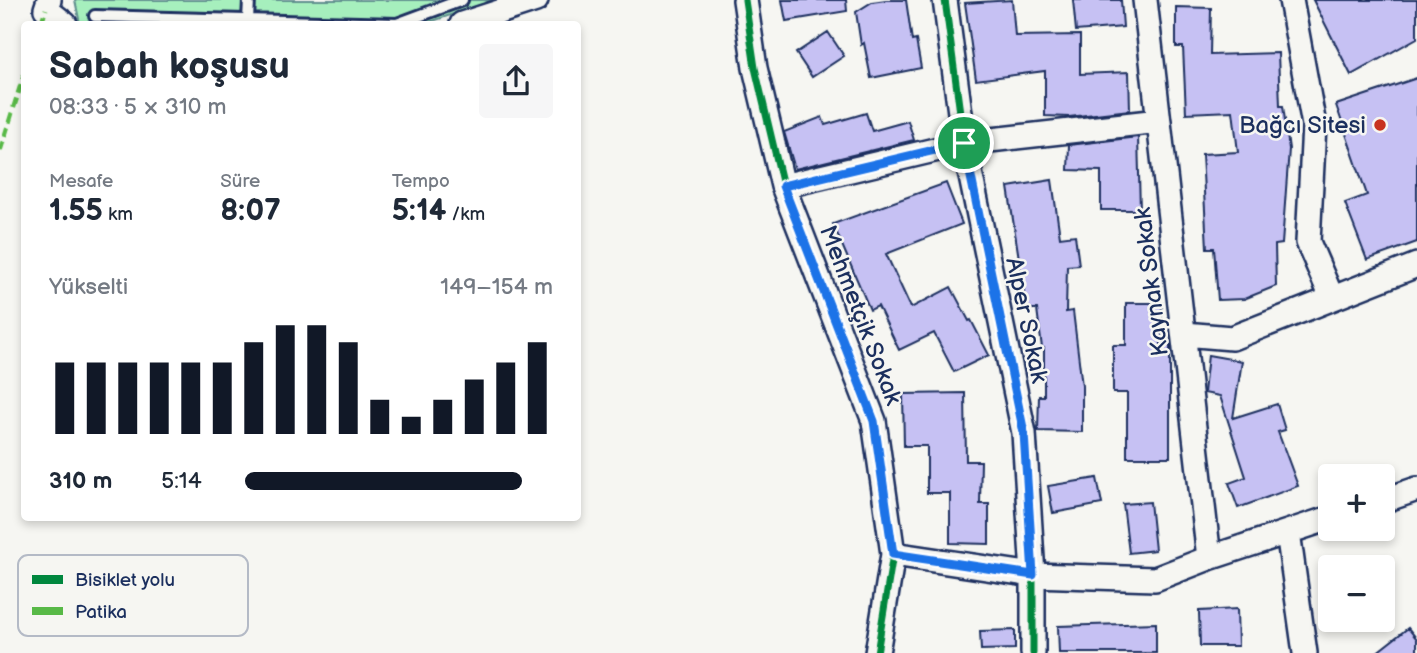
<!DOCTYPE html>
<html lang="tr">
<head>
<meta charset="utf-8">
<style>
	:root { --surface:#fff; --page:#f6f6f7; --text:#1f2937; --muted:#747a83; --accent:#111827 }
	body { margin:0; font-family:"Balsamiq Sans",sans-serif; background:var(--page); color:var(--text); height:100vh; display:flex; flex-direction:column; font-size:26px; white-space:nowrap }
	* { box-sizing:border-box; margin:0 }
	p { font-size:23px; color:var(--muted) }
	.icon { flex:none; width:38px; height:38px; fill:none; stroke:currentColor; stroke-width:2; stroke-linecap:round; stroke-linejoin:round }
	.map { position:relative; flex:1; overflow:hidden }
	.details { position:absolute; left:21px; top:21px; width:560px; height:500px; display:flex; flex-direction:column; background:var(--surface); border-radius:7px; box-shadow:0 4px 10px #0003 }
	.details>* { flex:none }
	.buttons { position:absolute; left:1318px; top:464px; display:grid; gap:14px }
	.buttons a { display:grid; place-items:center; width:77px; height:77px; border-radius:7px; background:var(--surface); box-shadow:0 4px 10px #0003; font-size:35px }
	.pin { position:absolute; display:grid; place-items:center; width:60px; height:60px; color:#fff; margin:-30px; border:4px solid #fff; border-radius:50%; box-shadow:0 2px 7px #0007 }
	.round { display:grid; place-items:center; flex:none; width:74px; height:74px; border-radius:7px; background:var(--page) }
	.overview { display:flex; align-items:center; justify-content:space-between; height:119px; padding:0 28px }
	h1 { font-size:38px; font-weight:800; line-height:52px }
	.figures { display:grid; grid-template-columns:repeat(3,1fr); gap:10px; height:119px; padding:7px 28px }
	.figures div { display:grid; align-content:center }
	.figures b { font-size:30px; font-weight:800 }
	.figures small { font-size:19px; font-weight:400 }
	.figures p { font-size:19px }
	.chart { height:196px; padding:14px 28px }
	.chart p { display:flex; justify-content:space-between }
	.chart svg { width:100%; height:126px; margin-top:7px; stroke:var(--accent); stroke-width:6 }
	ul { padding:0 28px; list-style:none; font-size:23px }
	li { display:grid; grid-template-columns:112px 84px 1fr; align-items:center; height:52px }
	li i { height:18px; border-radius:9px; background:var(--accent) }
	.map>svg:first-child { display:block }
	.green { fill:#a6efbd; stroke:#608f8e; stroke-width:2 }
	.building { fill:#c6c1f3; stroke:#1b2f5e; stroke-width:2 }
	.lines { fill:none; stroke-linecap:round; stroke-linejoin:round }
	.lane-casing { stroke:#1b2f5e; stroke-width:16 }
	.street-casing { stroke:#1b2f5e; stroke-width:28 }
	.lane { stroke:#f6f6f2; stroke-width:10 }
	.street { stroke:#f6f6f2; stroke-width:23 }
	.quiet { stroke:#58b947; stroke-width:5; stroke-dasharray:10 5; stroke-linecap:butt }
	.cycleway-casing { stroke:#f6f6f2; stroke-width:11 }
	.cycleway { stroke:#00873e; stroke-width:7 }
	.route-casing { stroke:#fff; stroke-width:14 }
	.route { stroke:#1a73e8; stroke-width:9 }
	.poi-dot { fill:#c8321e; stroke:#f6f6f2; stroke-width:2.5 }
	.labels { text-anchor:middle; stroke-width:5; stroke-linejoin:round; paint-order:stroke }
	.poi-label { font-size:24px; fill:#1b2f5e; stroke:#f6f6f2; text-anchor:end }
	.street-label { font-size:24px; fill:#1b2f5e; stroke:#f6f6f2 }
	.key { fill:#f6f6f2; stroke:#b4bac6; stroke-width:2 }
	.key-label { font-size:19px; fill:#1b2f5e }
</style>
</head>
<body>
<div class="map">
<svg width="1417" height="653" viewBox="0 0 1417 653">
	<rect width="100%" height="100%" fill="#f6f6f2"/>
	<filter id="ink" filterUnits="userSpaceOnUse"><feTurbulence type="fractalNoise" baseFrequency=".0143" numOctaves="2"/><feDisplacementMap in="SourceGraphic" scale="14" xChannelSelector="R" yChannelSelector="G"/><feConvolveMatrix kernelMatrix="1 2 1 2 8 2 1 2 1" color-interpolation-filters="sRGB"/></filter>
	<g filter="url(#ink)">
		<path class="green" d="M75,0H495L424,24H80Z"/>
		<path class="building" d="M782,0H846L847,11L786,21Z
			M886,0H906L912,41L916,40L921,68L871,78L864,43L861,45L856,12L872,2Z
			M1012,0L1015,36L1080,35V74L1129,72L1130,110L1069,117L1045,116V71L976,80L965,3Z
			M1073,0H1121L1123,27L1076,31Z
			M1313,0H1417V38L1351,75Z
			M1176,7L1211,8L1210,55L1278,53L1280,106H1283L1289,149L1282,244L1275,245L1276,286L1244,299L1218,300L1214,248H1207L1202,154L1238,152L1233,111L1186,113L1183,47H1176Z
			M828,32L844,56L812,77L796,53Z
			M1417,78V242L1367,260L1345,203L1367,195L1336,105Z
			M866,113L872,131L908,121L914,140L795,169L784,132L822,117L825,125Z
			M1138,137L1140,210H1101V171L1068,170L1069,145Z
			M1052,180L1060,237L1075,235L1079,265L1067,266L1066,312L1073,311L1082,386V432L1038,431L1039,396H1044V348H1042L1037,309H1024V272H1021L1008,187Z
			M946,183L962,224L886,254L911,308L951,287L969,321L971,320L989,355L954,372L934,333L899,350L878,306L870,310L833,224Z
			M1126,303H1162L1161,345H1170V457H1127V393H1113V345H1126Z
			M1208,355L1242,361L1233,418L1277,404L1285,430L1278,432L1298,486L1238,508L1229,483L1246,477L1220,396L1204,393Z
			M965,393L966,461H981L980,504H989V544L950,543V493H927V446H904L903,394Z
			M1097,478L1102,504L1053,513L1048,486Z
			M1150,502L1155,550L1129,553L1123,504Z
			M1237,609L1238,646H1200L1199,611Z
			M1156,623V653H1059L1058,626Z
			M1408,628L1417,639V653H1376Z
			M1015,630V649L981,650L980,631Z"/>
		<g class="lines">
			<g class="lane-casing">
				<path id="lane" d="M95,16L397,24L462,0
					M248,20L249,0"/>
			</g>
			<g class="street-casing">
				<path id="street" d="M49,0L46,9L65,24
					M745,0L755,68L783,186L874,421L893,554L877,653
					M945,0L964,143L1024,433L1033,575V653
					M1145,0L1209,558
					M1291,0L1314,125L1308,242L1332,298
					M462,24L536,0
					M783,186L964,143L1159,121
					M1184,334L1232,338L1417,265
					M1382,501L1417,489
					M1288,532L1305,653
					M893,554L1033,575L1155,579L1209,558L1330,518"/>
			</g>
			<use href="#lane" class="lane"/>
			<use href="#street" class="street"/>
			<path class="quiet" d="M41,24L46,9
				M0,151L24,75"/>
			<g class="cycleway-casing">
				<path id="cycleway" d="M745,0L755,68L783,186L874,421L893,554L877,653
					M945,0L964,143L1024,433L1033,575V653"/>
			</g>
			<use href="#cycleway" class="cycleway"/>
		</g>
	</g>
	<g class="lines" filter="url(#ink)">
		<g class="route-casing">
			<path id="route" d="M964,143L1024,433L1033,575L893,554L874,421L783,186Z"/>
		</g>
		<use href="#route" class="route"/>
	</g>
	<circle class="poi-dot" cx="1380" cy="125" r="7"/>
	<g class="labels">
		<g class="poi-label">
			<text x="1366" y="133">Bağcı Sitesi</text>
		</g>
		<g class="street-label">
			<text transform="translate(1151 282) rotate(-97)" y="8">Kaynak Sokak</text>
			<text transform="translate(861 315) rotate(69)" y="8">Mehmetçik Sokak</text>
			<text transform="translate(1027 320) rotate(78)" y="8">Alper Sokak</text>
		</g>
	</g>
	<rect x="18" y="555" width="230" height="81" rx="10" class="key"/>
	<rect x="32" y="575" width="31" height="9" fill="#00873e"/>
	<rect x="32" y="607" width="31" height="8" fill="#58b947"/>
	<g class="key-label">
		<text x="75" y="586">Bisiklet yolu</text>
		<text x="75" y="618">Patika</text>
	</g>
</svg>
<div class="buttons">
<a>+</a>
<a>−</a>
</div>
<div class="pin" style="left:964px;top:143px;background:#1e9e55"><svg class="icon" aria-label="arrive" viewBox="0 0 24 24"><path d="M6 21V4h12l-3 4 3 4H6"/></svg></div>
<section class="details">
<div class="overview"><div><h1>Sabah koşusu</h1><p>08:33 · 5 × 310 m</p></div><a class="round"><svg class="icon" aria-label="share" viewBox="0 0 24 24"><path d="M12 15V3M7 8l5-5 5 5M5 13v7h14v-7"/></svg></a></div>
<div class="figures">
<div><p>Mesafe</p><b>1.55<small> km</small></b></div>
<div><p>Süre</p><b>8:07</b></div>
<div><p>Tempo</p><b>5:14<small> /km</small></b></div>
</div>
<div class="chart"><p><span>Yükselti</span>149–154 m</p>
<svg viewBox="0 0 160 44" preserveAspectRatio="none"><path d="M5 44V19M15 44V19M25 44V19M35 44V19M45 44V19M55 44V19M65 44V12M75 44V6M85 44V6M95 44V12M105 44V32M115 44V38M125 44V32M135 44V25M145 44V19M155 44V12"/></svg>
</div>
<ul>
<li><b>310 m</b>5:14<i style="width:90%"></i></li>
</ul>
</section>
</div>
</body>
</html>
